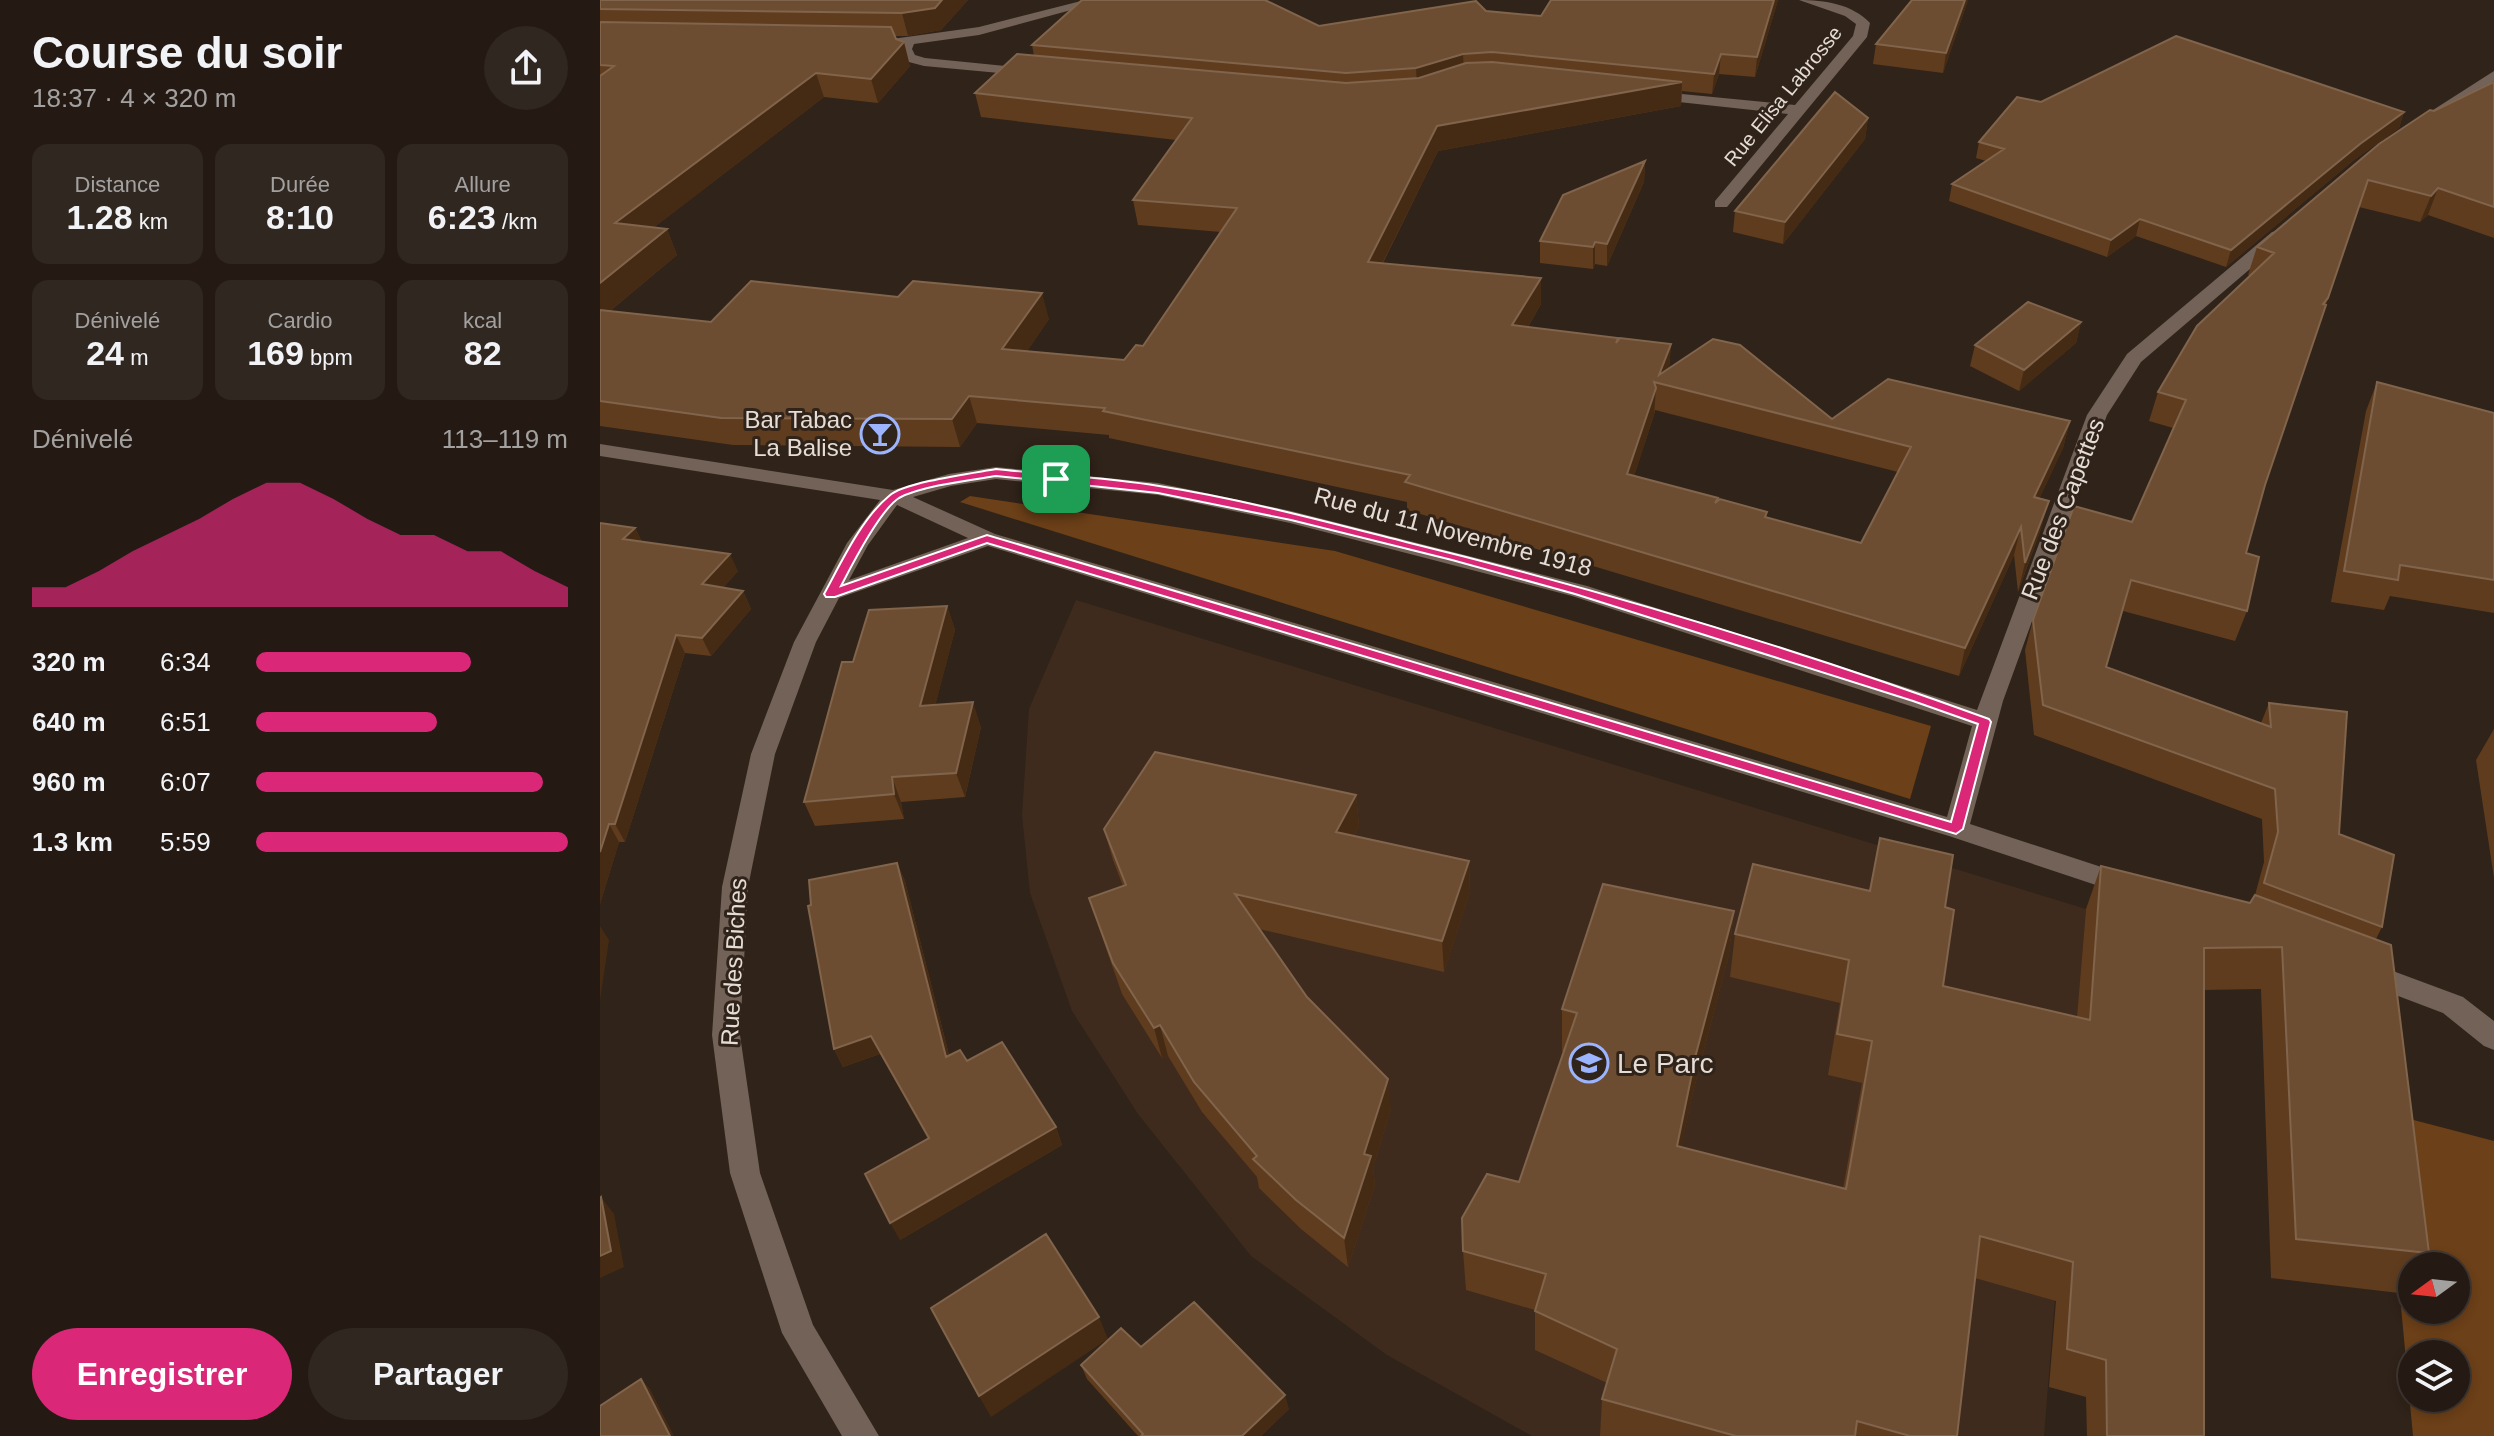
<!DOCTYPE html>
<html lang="fr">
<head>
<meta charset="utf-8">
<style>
	:root { --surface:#241a13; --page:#302721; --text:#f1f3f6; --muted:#a3a1a0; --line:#413833; --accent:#db2777 }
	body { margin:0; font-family:Helvetica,sans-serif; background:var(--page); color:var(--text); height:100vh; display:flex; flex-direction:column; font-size:30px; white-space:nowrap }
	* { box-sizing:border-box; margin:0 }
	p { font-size:26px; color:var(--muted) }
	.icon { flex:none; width:44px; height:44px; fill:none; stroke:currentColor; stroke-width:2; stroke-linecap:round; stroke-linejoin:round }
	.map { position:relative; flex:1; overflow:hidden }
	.panel { display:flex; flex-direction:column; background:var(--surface); width:600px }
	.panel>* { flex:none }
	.needle { width:52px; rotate:255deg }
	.controls { position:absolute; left:1798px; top:1252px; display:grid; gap:16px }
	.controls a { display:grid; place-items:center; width:72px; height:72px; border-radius:50%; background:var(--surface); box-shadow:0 4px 12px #0003,0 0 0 2px var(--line); font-size:40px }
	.pin { position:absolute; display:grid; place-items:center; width:68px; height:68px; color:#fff; margin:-34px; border-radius:16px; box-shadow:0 4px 12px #0006 }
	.round { display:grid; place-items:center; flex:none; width:84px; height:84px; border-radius:42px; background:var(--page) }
	.headline { display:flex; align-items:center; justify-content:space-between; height:136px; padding:0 32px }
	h1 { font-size:44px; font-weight:700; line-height:60px }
	.figures { display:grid; grid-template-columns:repeat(3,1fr); gap:12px; height:136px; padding:8px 32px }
	.figures div { display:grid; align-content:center; border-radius:16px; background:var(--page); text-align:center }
	.figures b { font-size:34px; font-weight:700 }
	.figures small { font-size:22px; font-weight:400 }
	.figures p { font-size:22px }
	.chart { height:224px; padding:16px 32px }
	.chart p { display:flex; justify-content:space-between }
	.chart svg { width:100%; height:144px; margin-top:8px; fill:var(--accent); opacity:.7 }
	.button { display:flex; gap:16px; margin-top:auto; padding:16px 32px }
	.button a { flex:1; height:92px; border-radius:48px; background:var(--accent); color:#fff; font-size:32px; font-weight:700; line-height:92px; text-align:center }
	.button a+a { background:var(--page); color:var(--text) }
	ul { padding:0 32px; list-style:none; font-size:26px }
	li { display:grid; grid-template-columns:128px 96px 1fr; align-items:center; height:60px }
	li i { height:20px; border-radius:10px; background:var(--accent) }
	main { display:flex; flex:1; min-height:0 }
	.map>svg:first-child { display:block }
	.built { fill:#3e2b1d }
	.green { fill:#6c4018; fill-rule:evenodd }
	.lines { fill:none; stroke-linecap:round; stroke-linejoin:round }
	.minor { fill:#726257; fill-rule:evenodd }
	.wall { fill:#5f3c1e; fill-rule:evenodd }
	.shaded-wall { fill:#462b14 }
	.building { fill:#6d4d32; stroke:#80644b; stroke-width:2; fill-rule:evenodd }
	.route { fill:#db2777; stroke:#fff; stroke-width:2; fill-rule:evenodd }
	.labels { text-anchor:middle; stroke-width:6; stroke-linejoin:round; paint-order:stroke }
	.far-street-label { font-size:20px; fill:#e5dcd6; stroke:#302319 }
	.poi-label { font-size:24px; fill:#e5dcd6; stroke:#302319; text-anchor:end }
	.street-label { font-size:24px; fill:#e5dcd6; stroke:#302319 }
	.near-poi-label { font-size:28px; fill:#e5dcd6; stroke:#302319; text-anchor:start }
</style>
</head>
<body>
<main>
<section class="panel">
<div class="headline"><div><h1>Course du soir</h1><p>18:37 · 4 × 320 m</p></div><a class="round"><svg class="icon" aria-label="share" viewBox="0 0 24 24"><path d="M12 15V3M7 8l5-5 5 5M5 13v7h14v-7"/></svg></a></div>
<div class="figures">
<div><p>Distance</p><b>1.28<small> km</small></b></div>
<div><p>Durée</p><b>8:10</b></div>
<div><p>Allure</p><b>6:23<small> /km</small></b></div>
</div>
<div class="figures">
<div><p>Dénivelé</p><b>24<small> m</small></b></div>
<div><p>Cardio</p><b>169<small> bpm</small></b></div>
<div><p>kcal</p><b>82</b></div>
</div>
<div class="chart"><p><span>Dénivelé</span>113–119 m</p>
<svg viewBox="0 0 160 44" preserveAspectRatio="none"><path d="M0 44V38L10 38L20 33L30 27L40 22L50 17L60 11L70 6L80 6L90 11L100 17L110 22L120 22L130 27L140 27L150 33L160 38V44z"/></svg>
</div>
<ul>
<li><b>320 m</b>6:34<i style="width:69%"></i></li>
<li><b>640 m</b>6:51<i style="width:58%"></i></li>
<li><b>960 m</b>6:07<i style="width:92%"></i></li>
<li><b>1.3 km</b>5:59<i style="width:100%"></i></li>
</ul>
<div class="button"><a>Enregistrer</a><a>Partager</a></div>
</section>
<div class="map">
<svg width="1894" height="1436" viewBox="0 0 1894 1436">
	<rect width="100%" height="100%" fill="#302319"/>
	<path class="built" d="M476,600L1486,909L1444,1436H932L787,1355L651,1256L538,1114L472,1011L430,893L422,815L429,709Z"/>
	<path class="green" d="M370,496L735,551L1331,726L1310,799L360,502Z
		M1783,1112L1894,1141V1436H1813ZM1812,1266H1856V1310H1812ZM1812,1354H1856V1398H1812Z"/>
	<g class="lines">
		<path class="minor" d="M485,0H508L379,35L314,44L312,49L315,55L325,58L436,69L438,72L431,76L324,66L305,61L299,46L292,47L285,43L292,39L379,27Z
			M1199,0C1225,0 1252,4 1270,23L1267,37L1127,207H1115V201L1188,114L1051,99L1044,95L1051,91L1195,105L1253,36L1256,24L1245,16Z
			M1894,71V81L1821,129L1816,131L1808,126Z
			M1678,231L1684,232L1686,236L1684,240L1541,362L1507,415L1403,701L1370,824L1538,879L1542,886L1538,893L1529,896L1349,836L388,546L239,598L216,642L175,754L148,887L140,1035L160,1173L213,1325L279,1436H242L182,1333L130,1173L112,1035L122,887L151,754L194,642L247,543L280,500L0,456V444L293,490L349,474L396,467L558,483L691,511L987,586L1377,710L1487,415L1527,354L1672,232ZM396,479L558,495L690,523L972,596L1372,726L1347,817L395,534L313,497L351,486ZM297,505L368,538L249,580L268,545Z
			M1766,961L1863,997L1894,1021V1050L1884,1046L1843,1013L1756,980L1752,972L1756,964Z"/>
	</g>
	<path class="wall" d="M0,0H368L341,30L308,36H295L310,66L278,103L224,97L53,228L67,229L77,255L10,311L111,322L449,319L427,351L524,360L543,346L621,232L538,225L533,200L576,140L381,117L375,93L434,56L432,45L719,26L886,11L941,16L951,0H1178L1155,77L1119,74L1112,94L1082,91L1081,106L838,151L783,263L941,278V304L928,327L1018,338V341L1071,344L1069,369L1232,419L1470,421L1463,448L1439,499L1441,529L1418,592L1414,555L1359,676L807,510V502L509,438V435L377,423L360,447L133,445L0,426ZM1055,410L1298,472L1261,543L1166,518L1167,512L1118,501V498L1034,476L1054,415Z
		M1368,0L1343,73L1273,64L1276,44Z
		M1894,82V238L1828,215L1820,222L1759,207L1665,485L1646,553L1647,611L1635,641L1523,611L1506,667L1661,723L1669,703L1739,834L1782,927L1776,939L1829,1253L1819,1266H1812V1276L1799,1293L1671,1278L1661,989L1604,990V1436H1487L1486,1397L1449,1387L1456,1301L1375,1278L1357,1436H1000L1002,1399L1007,1383L935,1350V1310L866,1290L863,1251L919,1182L963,1052L962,1051V1009L1134,911L1129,954L1092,1096L1081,1147L1243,1189L1262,1083L1228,1075L1240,1003L1130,977L1135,934L1269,891L1280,838L1345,907L1343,986L1477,1017L1486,909L1501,866L1650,903L1655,895L1664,862L1662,819L1434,735L1425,650L1433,620L1532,522L1573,428L1549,421L1558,392L1650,275H1648L1657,247L1834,111Z
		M1441,102L1804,112L1799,128L1754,160L1626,267L1536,236L1507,257L1349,201L1352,184L1386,161L1376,158L1379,142Z
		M1268,118L1265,139L1183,244L1133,232L1135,211Z
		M1045,161L1044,182L1007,266L995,264L993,269L940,263V241Z
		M1481,322L1476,343L1419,391L1370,366L1375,345Z
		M1777,382L1894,413V613L1790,596L1784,610L1731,602L1766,411Z
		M35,528L42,542L138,571L123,588L143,591L151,609L111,656L85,653L25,842H19L0,904Z
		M347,606L355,630L335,705L381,727L365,797L301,802L304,819L215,826L204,802L253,662Z
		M1894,729V878L1876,760Z
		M756,795L759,826L754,836L869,861L870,892L844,972L659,929L707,997L791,1109L773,1168L775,1185L748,1267L701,1229L659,1188L657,1177L602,1112L568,1056L562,1058L522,994L499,928L489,898L523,886L513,860L504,829Z
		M297,863L305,881L349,1055L367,1061L456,1127L462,1145L300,1240L328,1139L280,1054L243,1067L234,1049Z
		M541,1347L689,1409L661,1436H538L487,1379L481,1365Z"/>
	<path class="shaded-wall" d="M342,0H368L341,30L308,36L302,13Z
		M1174,0H1178L1155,77L1157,57Z
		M1365,0H1368L1343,73L1346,53Z
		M304,42L310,66L278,103L271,79Z
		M863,54L864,73L817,88L816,68Z
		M1121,54L1119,74L1112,94L1114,74Z
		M216,73L224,97L26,249L15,223Z
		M1082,82L1081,106L838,151L770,288L768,262L837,126Z
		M1804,112L1799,128L1754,160L1626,267L1631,250L1760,144Z
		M1268,118L1265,139L1183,244L1185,222Z
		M1045,161L1044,182L1007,266V244Z
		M1838,188L1828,215L1820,222L1831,196Z
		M1540,219L1536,236L1507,257L1511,240Z
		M67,229L77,255L0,319V283Z
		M995,242V264L993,269V247Z
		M941,278V304L913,352L912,325Z
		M442,293L449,319L410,376L402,349Z
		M1481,322L1476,343L1419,391L1424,370Z
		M1071,344L1069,371L1059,375Z
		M1056,388L1054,415L1026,502L1027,474Z
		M369,396L377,423L360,447L352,419Z
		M1470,421L1463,448L1427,525L1434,497Z
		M1449,501L1441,529L1418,592L1425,563Z
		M1421,527L1414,555L1359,676L1365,648Z
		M35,528L44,546L23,539Z
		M130,554L138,571L111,602L102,584Z
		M143,591L151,609L111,656L102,638Z
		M347,606L355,630L329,730L320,706Z
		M76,635L85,653L25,842L15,824Z
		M373,702L381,727L365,797L356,773Z
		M292,777L301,802L304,819L294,794Z
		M756,795L759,826L740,863L736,832Z
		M9,824L19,842L0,904V852Z
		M869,861L870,892L844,972L842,941Z
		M297,863L305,881L354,1075L346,1057Z
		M1134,911L1129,954L1092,1096L1073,1187L1077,1146L1096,1054Z
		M0,926L9,940L0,1000Z
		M560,1025L568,1056L562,1058L554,1028Z
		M271,1036L280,1054L243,1067L234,1049Z
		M788,1079L791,1109L773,1168L775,1185L748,1267L744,1238L764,1154Z
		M456,1127L462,1145L300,1240L290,1223Z
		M1,1197L14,1214L24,1267L0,1278Z
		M499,1317L508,1339L391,1417L379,1396Z
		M41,1379L50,1389L74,1436H70Z
		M685,1395L689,1409L661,1436H642Z"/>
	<path class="building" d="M0,0H342L335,8L302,13L0,9Z
		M482,0H665L719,26L876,1L886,11L941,16L951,0H1174L1157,57L1121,54L1114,74L892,52L863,54L816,68L746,73L432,45Z
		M1312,0H1365L1346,53L1276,44Z
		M0,22L291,27L296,39L304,42L271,79L216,73L15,223L67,229L0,283V76L14,66L0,65Z
		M1576,36L1804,112L1760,144L1631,250L1540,219L1511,240L1352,184L1404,149L1379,142L1417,97L1441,102Z
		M417,54L746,83L819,78L866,63L892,62L1082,82L837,126L768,262L941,278L912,325L1018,338L1016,343L1020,338L1071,344L1059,375L1113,339L1140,345L1232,419L1288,379L1470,421L1434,497L1449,501L1425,563L1421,527L1365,648L805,482L810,475L503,411L505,408L369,396L352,419L121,418L0,401V310L111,322L151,281L298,297L313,281L442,293L402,349L524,360L536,345L543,346L637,208L533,200L592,118L375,93ZM1054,382L1311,447L1261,543L1165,517L1167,512L1120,499L1115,503L1118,498L1027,474L1056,388Z
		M1894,82V207L1838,188L1831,196L1768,180L1728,298L1723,304L1726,305L1665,485L1646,553L1659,557L1647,611L1531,580L1506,667L1671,727L1669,703L1747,712L1739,834L1794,855L1782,927L1664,883L1678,832L1675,789L1443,705L1433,620L1474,506L1532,522L1586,400L1558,392L1597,326L1674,253L1657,247L1779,144L1830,110L1834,111Z
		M1235,92L1268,118L1185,222L1135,211Z
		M1045,161L1007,244L995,242L993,247L940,241L963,195Z
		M1428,302L1481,322L1424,370L1375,345Z
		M1777,382L1894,413V580L1800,565L1798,580L1744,571Z
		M0,523L35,528L23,539L130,554L102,584L143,591L102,638L76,635L15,824H9L0,852Z
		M347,606L320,706L373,702L356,773L292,777L294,794L204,802L242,662H253L269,610Z
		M555,752L756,795L736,832L869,861L842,941L635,894L707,997L788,1079L764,1154L771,1156L744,1238L696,1200L653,1159L657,1156L594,1082L560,1025L554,1028L513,963L489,898L526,885L504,829Z
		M1280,838L1353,855L1345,907L1354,910L1343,986L1490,1020L1501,866L1650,903L1655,895L1791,945L1829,1253L1696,1239L1682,947L1604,948V1436H1507L1506,1360L1467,1349L1473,1262L1380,1236L1357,1436H1310L1257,1421L1255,1436H1136L1002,1399L1017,1349L935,1311L946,1274L863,1251L862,1218L887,1174L919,1182L977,1013L962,1009L1003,884L1134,911L1096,1054L1077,1146L1246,1189L1272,1041L1237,1034L1249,960L1135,934L1153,864L1270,891Z
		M297,863L346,1057L360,1050L367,1061L402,1042L456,1127L290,1223L265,1174L329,1138L271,1036L234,1049L208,906L211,905L209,880Z
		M1,1197L11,1251L0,1256V1198Z
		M446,1234L499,1317L379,1396L331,1308Z
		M594,1302L685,1395L642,1436H541L543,1434L481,1365L521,1328L541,1347Z
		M41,1379L70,1436H0V1406Z"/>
	<path class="route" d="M396,469C450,475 505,477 559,486C642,499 724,521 806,542C1003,590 1199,650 1389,719L1391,722L1363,829L1356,834L387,543L235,597H226L224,594C241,563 261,519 289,496C304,482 374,473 396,469ZM396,476L558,493L691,520L852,560L975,594L1313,701L1378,724L1351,822L387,535L241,586C252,565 280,510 299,498C321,486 371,480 396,476Z"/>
	<defs>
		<g id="bar-ring" transform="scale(2)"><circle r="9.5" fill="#302319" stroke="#9bb4fd" stroke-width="1.5"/><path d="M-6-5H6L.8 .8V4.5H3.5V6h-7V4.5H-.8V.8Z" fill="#9bb4fd"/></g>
		<g id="school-ring" transform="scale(2)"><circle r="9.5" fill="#302319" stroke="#9bb4fd" stroke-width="1.5"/><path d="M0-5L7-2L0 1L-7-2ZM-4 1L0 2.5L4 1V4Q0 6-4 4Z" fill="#9bb4fd"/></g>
	</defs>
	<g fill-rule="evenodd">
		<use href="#bar-ring" x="280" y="434"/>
		<use href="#school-ring" x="989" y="1063"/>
	</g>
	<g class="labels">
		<g class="far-street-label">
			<text transform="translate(1183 96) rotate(-51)" y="7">Rue Elisa Labrosse</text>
		</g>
		<g class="poi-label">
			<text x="252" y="428">Bar Tabac<tspan x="252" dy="28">La Balise</tspan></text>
		</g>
		<g class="street-label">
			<text transform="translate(1463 509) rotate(-69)" y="8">Rue des Capettes</text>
			<text transform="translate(853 532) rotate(15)" y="8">Rue du 11 Novembre 1918</text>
			<text transform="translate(134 962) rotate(-87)" y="8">Rue des Biches</text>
		</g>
		<g class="near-poi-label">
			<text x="1017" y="1073">Le Parc</text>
		</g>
	</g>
</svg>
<div class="controls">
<a><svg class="needle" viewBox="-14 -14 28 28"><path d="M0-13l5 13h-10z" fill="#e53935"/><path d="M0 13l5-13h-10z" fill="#a3a1a0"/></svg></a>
<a><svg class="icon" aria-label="layers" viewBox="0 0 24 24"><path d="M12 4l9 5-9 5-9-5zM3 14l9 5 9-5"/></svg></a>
</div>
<div class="pin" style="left:456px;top:479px;background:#1e9e55"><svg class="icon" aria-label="arrive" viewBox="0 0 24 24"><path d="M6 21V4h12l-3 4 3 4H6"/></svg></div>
</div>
</main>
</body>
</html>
